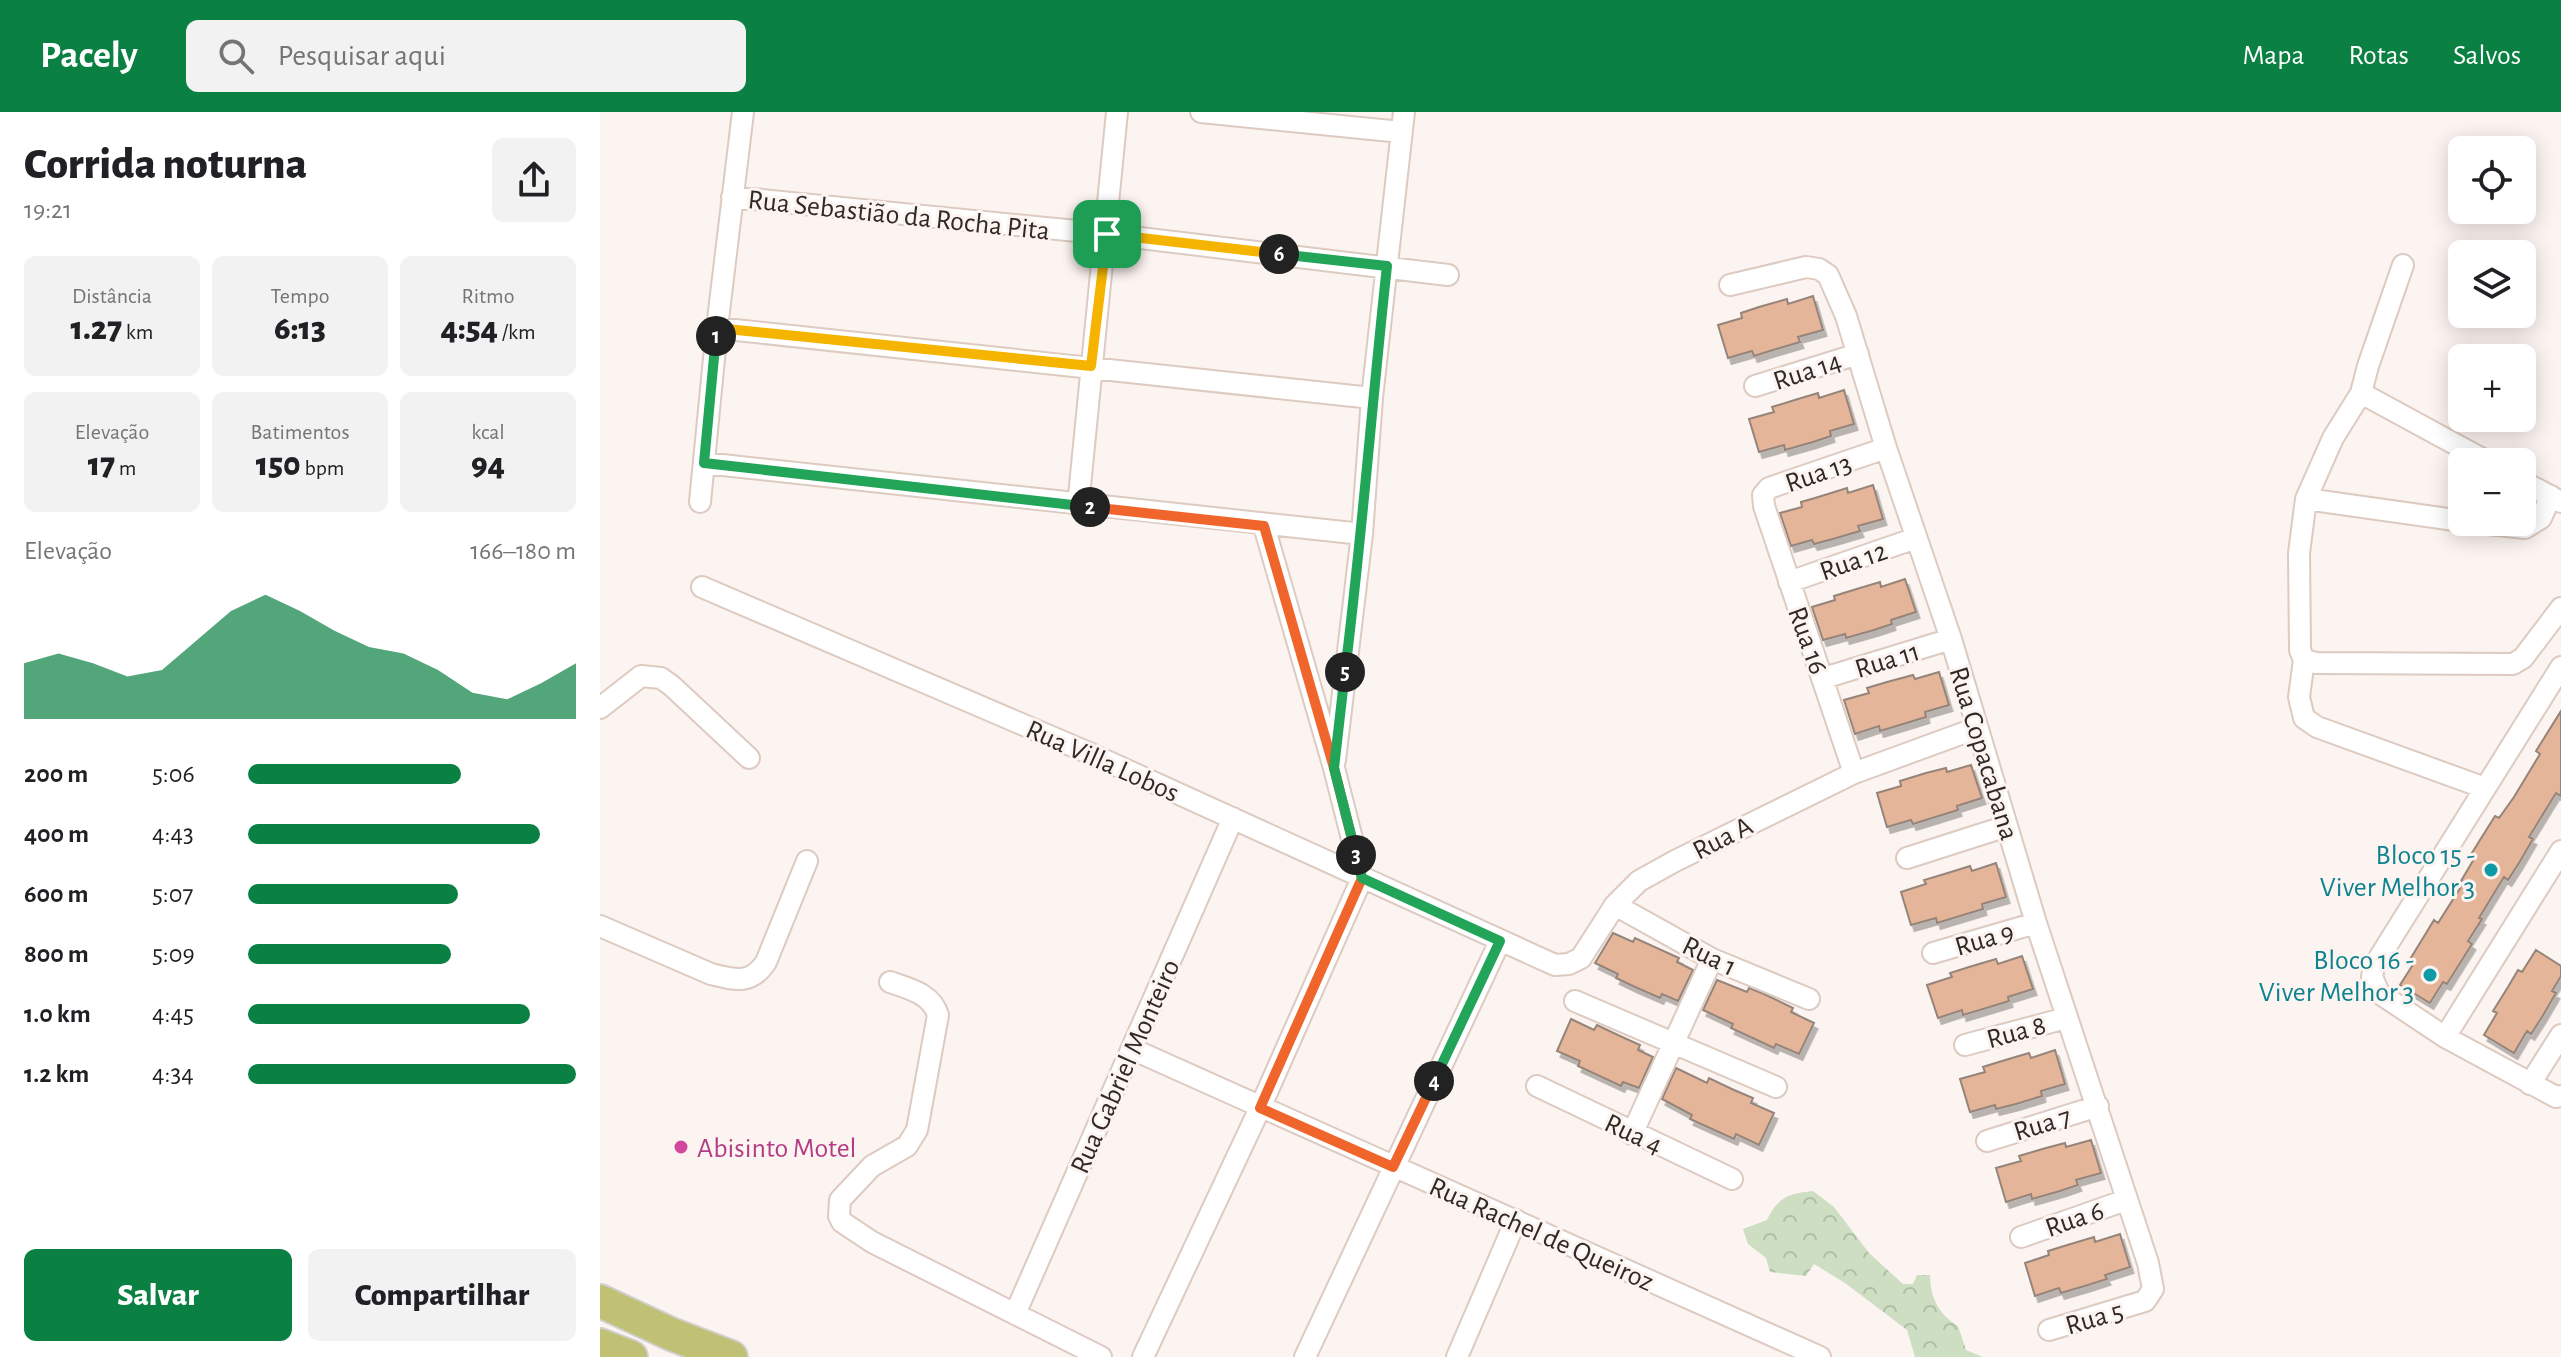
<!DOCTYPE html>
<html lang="pt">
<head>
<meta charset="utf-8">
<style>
	:root { --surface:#fff; --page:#f2f2f2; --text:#202124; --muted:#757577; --accent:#0b8043 }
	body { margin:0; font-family:"Alegreya Sans",sans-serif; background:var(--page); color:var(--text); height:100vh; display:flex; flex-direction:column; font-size:30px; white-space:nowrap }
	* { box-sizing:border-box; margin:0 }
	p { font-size:26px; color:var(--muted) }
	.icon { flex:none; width:44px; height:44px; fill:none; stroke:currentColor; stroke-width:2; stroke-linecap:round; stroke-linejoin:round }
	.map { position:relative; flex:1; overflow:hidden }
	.drawer { display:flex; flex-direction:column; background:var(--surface); width:600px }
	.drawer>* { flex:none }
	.buttons { position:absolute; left:1848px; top:24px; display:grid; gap:16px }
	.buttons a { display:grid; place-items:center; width:88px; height:88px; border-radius:12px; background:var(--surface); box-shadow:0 4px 20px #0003; font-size:40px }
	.pin { position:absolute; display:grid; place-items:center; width:68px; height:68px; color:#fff; margin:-34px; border-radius:16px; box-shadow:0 4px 12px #0006 }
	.km { position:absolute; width:40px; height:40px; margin:-20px; border-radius:50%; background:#222; color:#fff; font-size:22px; line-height:40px; text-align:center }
	.round { display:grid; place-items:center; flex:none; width:84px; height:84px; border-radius:12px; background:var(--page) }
	.head { display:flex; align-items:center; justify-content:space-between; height:136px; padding:0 24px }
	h1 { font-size:44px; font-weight:800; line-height:60px }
	.figures { display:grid; grid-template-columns:repeat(3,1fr); gap:12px; height:136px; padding:8px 24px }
	.figures div { display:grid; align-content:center; border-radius:12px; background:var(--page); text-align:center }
	.figures b { font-size:34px; font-weight:800 }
	.figures small { font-size:22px; font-weight:400 }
	.figures p { font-size:22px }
	.chart { height:224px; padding:16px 24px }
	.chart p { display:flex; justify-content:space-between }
	.chart svg { width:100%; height:144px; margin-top:8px; fill:var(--accent); opacity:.7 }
	.cta { display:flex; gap:16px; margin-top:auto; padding:16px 24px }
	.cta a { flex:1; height:92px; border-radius:12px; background:var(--accent); color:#fff; font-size:32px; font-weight:800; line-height:92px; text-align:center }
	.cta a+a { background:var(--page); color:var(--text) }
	ul { padding:0 24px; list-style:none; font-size:26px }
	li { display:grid; grid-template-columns:128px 96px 1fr; align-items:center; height:60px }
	li i { height:20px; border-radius:10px; background:var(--accent) }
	header { display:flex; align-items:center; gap:48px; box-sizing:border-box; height:112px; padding:0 40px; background:var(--accent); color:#fff }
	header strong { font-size:38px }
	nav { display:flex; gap:44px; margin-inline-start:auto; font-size:28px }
	.search { width:560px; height:72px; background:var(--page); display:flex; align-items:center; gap:20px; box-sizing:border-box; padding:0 28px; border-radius:12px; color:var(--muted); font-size:30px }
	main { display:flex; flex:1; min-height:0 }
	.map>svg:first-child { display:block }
	.forest { fill:url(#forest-crowns) }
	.building { fill:#e5b599; stroke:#95847a; stroke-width:2; filter:url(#shadow) }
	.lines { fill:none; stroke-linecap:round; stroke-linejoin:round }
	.street-casing { stroke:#ddcac0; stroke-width:24 }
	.primary-casing { stroke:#d1d0cf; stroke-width:36 }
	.street { stroke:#fff; stroke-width:20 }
	.primary { stroke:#c1c176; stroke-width:32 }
	.split-1-casing { stroke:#fff; stroke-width:16 }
	.split-2-casing { stroke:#fff; stroke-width:16 }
	.split-3-casing { stroke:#fff; stroke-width:16 }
	.split-4-casing { stroke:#fff; stroke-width:16 }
	.split-5-casing { stroke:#fff; stroke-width:16 }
	.split-6-casing { stroke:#fff; stroke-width:16 }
	.split-7-casing { stroke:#fff; stroke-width:16 }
	.split-1 { stroke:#f5b400; stroke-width:10 }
	.split-2 { stroke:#22a559; stroke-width:10 }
	.split-3 { stroke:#f0652b; stroke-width:10 }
	.split-4 { stroke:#f0652b; stroke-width:10 }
	.split-5 { stroke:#22a559; stroke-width:10 }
	.split-6 { stroke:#22a559; stroke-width:10 }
	.split-7 { stroke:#f5b400; stroke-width:10 }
	.culture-dot { fill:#0f9aa8; stroke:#fcf4f0; stroke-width:3 }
	.hotel-dot { fill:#d1479c; stroke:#fcf4f0; stroke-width:3 }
	.labels { text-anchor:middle; stroke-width:6; stroke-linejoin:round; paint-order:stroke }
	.street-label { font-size:28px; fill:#302925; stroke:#fcf4f0 }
	.culture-label { font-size:28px; fill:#0d838f; stroke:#fcf4f0; text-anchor:end }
	.hotel-label { font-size:28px; fill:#b23c85; stroke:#fcf4f0; text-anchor:start }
</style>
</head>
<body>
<header>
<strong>Pacely</strong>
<div class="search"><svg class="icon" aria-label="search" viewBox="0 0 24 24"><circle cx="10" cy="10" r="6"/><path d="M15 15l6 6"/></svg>Pesquisar aqui</div>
<nav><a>Mapa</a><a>Rotas</a><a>Salvos</a></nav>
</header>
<main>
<section class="drawer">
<div class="head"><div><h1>Corrida noturna</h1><p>19:21</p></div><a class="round"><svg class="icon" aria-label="share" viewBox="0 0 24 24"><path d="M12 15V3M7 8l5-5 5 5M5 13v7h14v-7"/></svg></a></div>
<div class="figures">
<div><p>Distância</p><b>1.27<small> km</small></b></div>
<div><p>Tempo</p><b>6:13</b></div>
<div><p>Ritmo</p><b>4:54<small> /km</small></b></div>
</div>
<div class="figures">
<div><p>Elevação</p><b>17<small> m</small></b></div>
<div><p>Batimentos</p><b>150<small> bpm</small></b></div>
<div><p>kcal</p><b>94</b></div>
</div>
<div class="chart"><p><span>Elevação</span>166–180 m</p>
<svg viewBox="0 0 160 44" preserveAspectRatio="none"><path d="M0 44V27L10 24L20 27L30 31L40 29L50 20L60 11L70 6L80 11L90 17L100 22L110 24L120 29L130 36L140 38L150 33L160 27V44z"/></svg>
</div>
<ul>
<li><b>200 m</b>5:06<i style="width:65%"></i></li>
<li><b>400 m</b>4:43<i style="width:89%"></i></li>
<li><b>600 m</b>5:07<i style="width:64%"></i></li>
<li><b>800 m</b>5:09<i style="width:62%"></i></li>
<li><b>1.0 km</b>4:45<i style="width:86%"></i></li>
<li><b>1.2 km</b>4:34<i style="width:100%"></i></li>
</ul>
<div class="cta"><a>Salvar</a><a>Compartilhar</a></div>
</section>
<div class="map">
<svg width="1961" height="1245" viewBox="0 0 1961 1245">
	<defs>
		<pattern id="forest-crowns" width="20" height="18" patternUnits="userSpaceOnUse" patternTransform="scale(2)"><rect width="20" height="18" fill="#cddec2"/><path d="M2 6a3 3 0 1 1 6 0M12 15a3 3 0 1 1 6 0" fill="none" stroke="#b0bea7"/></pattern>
		<filter id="shadow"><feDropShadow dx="3.5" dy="6" stdDeviation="0" flood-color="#0004"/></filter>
	</defs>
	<rect width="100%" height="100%" fill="#fcf4f0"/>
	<path class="forest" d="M1213,1079L1234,1095L1269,1141L1303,1172H1313L1317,1163H1330C1330,1185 1339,1203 1358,1214L1366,1238L1383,1245H1315L1307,1218L1245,1171L1214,1152L1206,1164L1170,1160L1166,1146L1148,1132L1143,1117L1167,1108C1179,1084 1188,1082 1213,1079Z"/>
	<path class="building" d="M1213,184L1223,218L1198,225L1200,230L1173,238L1154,244L1152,239L1128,246L1118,213L1142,206L1141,201L1159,195L1187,187L1188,192Z
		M1244,278L1254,312L1230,319L1231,324L1213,330L1185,338L1184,333L1159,340L1149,307L1174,300L1172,295L1198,287L1218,281L1219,286Z
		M1273,373L1283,407L1258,414L1260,419L1233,427L1214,432L1212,428L1191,434L1180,401L1202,395L1201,390L1215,386L1247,376L1248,381Z
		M1305,467L1316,500L1291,508L1292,512L1274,518L1246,526L1245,522L1223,528L1212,495L1235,488L1234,484L1260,476L1280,470L1281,475Z
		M1339,560L1349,593L1325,600L1326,605L1300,613L1280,619L1279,614L1255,622L1244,588L1269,581L1267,576L1287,570L1313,563L1315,567Z
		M1961,599V684L1956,681L1929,725L1933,727L1919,751L1908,768L1904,765L1879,806L1882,807L1868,829L1872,832L1847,872L1843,870L1830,891L1800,873L1814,851L1809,849L1834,808L1838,811L1864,770L1861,769L1874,747L1870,744L1895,704L1899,706L1914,685L1940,642L1936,639Z
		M1371,653L1382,686L1357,694L1358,698L1313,712L1311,708L1287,715L1277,681L1301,674L1300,669L1326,661L1346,656L1347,660Z
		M1396,751L1406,785L1382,792L1383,797L1337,811L1336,806L1311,813L1301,780L1326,772L1324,768L1351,760L1370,754L1372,759Z
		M1013,821L1033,830L1035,826L1079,846L1077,850L1093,858L1078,889L1062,882L1060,886L1035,875L1016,866L1018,862L995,851Z
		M1936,838L1961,854V864L1952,879L1956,881L1942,905L1931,922L1927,919L1914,941L1884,923L1897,901L1893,899L1908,875L1918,858L1922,860Z
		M1422,844L1433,877L1408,885L1409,889L1383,897L1363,903L1362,898L1338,906L1327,873L1352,865L1350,861L1369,855L1396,847L1398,852Z
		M1117,868L1147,880L1149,876L1164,882L1193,896L1191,900L1214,911L1199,942L1176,932L1174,936L1131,916L1133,912L1103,898Z
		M971,907L994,918L997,913L1020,924L1040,933L1038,938L1053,945L1039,976L1023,970L1021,974L978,954L980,949L957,939Z
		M1455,938L1465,972L1441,979L1442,984L1416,992L1396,997L1395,993L1370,1000L1360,967L1385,960L1383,955L1402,949L1429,941L1431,946Z
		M1076,956L1107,971L1109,966L1134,978L1153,986L1151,991L1174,1001L1159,1033L1136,1022L1134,1027L1090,1007L1092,1003L1062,987Z
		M1491,1028L1501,1061L1476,1068L1478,1073L1460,1079L1432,1087L1431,1082L1406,1090L1396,1056L1421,1049L1419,1044L1446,1036L1465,1031L1466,1035Z
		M1520,1122L1530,1155L1505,1163L1507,1167L1488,1173L1461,1181L1459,1176L1435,1184L1425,1151L1449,1143L1448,1139L1474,1131L1494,1125L1495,1130Z"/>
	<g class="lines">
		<g class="street-casing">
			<path id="street" d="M601,0L801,20
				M132,85L507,122L848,163
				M1803,153L1768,254L1761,281L1888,350
				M1130,173L1206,155L1219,157L1228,163L1246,204L1286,336L1351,527L1436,811L1548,1151L1553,1177L1545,1189L1449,1218
				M117,216L772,286
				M1155,274L1258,242
				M104,351L762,422
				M1922,369L1961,390
				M1706,387L1733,326L1761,281
				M100,390L117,216L143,0
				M478,394L517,0
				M1862,409L1706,387L1699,441L1700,538L1704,548L1716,551L1913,552L1923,546L1961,496
				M1870,410L1925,416L1941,406L1951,384
				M1189,470L1316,426
				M102,475L489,641L955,853L969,852L981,846L1015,793L1039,769L1075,749L1254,661L1377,616
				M1704,548L1699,585L1704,606L1717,615L1885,676
				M1961,555L1774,854L1772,865L1779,881L1845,925L1956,985L1961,984
				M1224,566L1351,527
				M0,596L41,564L61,566L72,574L149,646
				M735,648L762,422L772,286L804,0
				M1254,661L1164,394L1163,383L1169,376L1286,336
				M1307,746L1407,714
				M1015,793L1112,847L1209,887
				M0,814L111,862C135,868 151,873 166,850L207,749
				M1333,841L1436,811
				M290,870C309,877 331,881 338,903L317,1018L307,1034L272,1054L240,1088L239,1104L242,1110L272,1130L501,1245
				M975,889L1176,975
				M1845,925L1961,739
				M1365,933L1466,906
				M532,937L1220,1245
				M1930,972L1961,923
				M937,974L1132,1067
				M1032,1022L1112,847
				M1387,1029L1498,994
				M1421,1125L1526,1088
				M415,1202L633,706
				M543,1245L660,996L762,766L734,656L664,414
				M705,1245L900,829
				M857,1245L916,1108"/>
		</g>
		<g class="primary-casing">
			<path id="primary" d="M0,1189L71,1222L131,1245
				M0,1233L31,1245"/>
		</g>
		<use href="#street" class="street"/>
		<use href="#primary" class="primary"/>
	</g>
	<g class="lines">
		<g class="split-1-casing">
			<path id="split-1" d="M116,224L117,216L491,254L507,122"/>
		</g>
		<g class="split-2-casing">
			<path id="split-2" d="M116,224L104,351L490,395"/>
		</g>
		<g class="split-3-casing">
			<path id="split-3" d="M490,395L664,414L734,656L756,743"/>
		</g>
		<g class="split-4-casing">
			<path id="split-4" d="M756,743L762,766L660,996L793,1055L834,969"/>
		</g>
		<g class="split-5-casing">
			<path id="split-5" d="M745,560L734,656L762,766L900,829L834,969"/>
		</g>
		<g class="split-6-casing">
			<path id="split-6" d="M679,142L787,154C772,290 762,425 745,560"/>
		</g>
		<g class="split-7-casing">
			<path id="split-7" d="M507,122L679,142"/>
		</g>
		<use href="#split-1" class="split-1"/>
		<use href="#split-2" class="split-2"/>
		<use href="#split-3" class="split-3"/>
		<use href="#split-4" class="split-4"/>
		<use href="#split-5" class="split-5"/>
		<use href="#split-6" class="split-6"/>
		<use href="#split-7" class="split-7"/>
	</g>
	<g class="culture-dot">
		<circle cx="1891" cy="758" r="8"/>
		<circle cx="1830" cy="863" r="8"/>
	</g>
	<circle class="hotel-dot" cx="81" cy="1035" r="8"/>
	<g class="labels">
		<g class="street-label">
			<text transform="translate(299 102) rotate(6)" y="10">Rua Sebastião da Rocha Pita</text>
			<text transform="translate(1207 258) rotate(-18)" y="10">Rua 14</text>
			<text transform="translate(1218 360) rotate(-19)" y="10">Rua 13</text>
			<text transform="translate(1253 448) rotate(-19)" y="10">Rua 12</text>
			<text transform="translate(1209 528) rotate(70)" y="10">Rua 16</text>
			<text transform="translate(1287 547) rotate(-17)" y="10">Rua 11</text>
			<text transform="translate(1385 641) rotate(73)" y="10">Rua Copacabana</text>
			<text transform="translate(503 648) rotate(24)" y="10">Rua Villa Lobos</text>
			<text transform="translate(1122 725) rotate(-27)" y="10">Rua A</text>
			<text transform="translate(1384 826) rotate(-16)" y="10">Rua 9</text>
			<text transform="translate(1110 843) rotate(26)" y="10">Rua 1</text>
			<text transform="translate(1416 919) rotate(-15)" y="10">Rua 8</text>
			<text transform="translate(524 954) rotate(-66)" y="10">Rua Gabriel Monteiro</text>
			<text transform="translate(1442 1011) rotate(-17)" y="10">Rua 7</text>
			<text transform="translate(1034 1021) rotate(25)" y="10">Rua 4</text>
			<text transform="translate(1474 1106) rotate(-19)" y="10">Rua 6</text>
			<text transform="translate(942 1121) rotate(24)" y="10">Rua Rachel de Queiroz</text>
			<text transform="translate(1494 1205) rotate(-16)" y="10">Rua 5</text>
		</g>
		<g class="culture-label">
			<text x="1875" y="752">Bloco 15 -<tspan x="1875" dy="32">Viver Melhor 3</tspan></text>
			<text x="1814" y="857">Bloco 16 -<tspan x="1814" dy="32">Viver Melhor 3</tspan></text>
		</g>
		<g class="hotel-label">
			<text x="97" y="1045">Abisinto Motel</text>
		</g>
	</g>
</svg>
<div class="buttons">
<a><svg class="icon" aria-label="locate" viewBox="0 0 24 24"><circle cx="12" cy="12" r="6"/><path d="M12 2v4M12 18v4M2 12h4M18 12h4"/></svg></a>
<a><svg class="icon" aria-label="layers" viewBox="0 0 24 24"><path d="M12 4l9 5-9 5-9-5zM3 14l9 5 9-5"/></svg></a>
<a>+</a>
<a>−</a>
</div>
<div class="pin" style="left:507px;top:122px;background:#1e9e55"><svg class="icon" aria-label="arrive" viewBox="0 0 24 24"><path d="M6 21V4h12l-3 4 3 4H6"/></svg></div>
<b class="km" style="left:116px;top:224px">1</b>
<b class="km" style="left:490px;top:395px">2</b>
<b class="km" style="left:756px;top:743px">3</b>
<b class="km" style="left:834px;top:969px">4</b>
<b class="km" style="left:745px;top:560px">5</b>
<b class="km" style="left:679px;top:142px">6</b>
</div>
</main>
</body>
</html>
